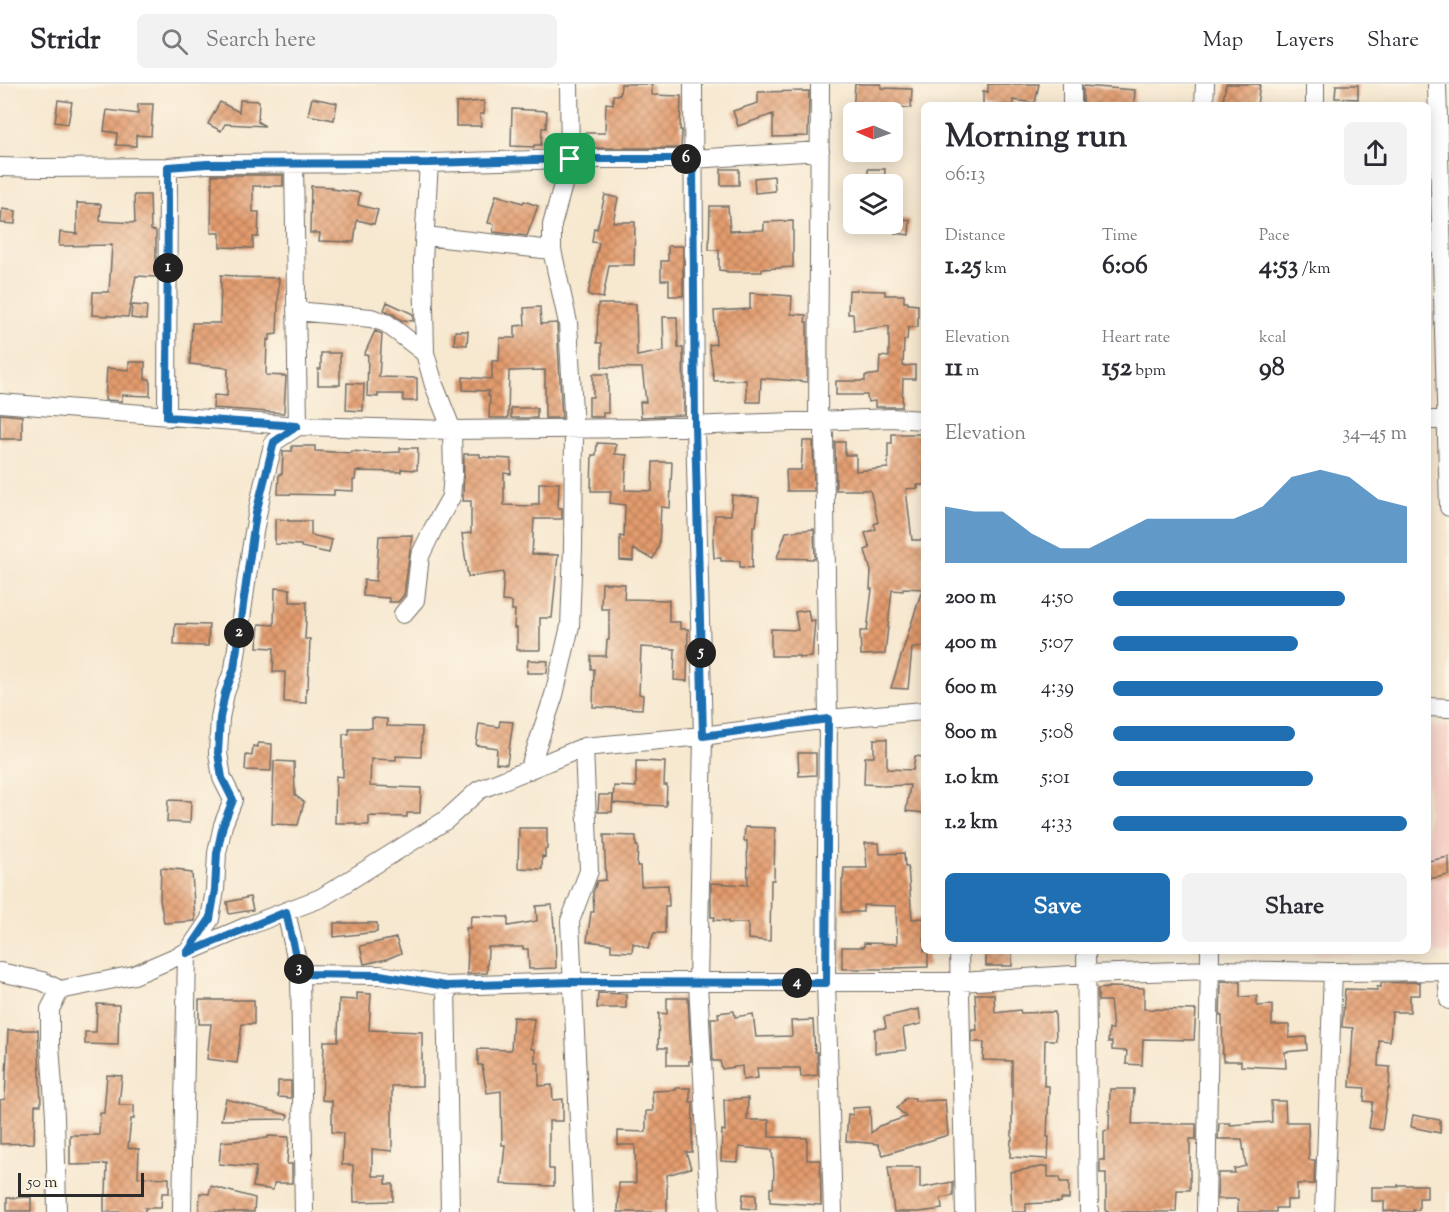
<!DOCTYPE html>
<html lang="en">
<head>
<meta charset="utf-8">
<style>
	:root { --surface:#fff; --page:#f2f2f3; --text:#2b2b33; --muted:#7c7c81; --line:#e1e1e2; --accent:#1f6fb2 }
	body { margin:0; font-family:"Sorts Mill Goudy",serif; background:var(--page); color:var(--text); height:100vh; display:flex; flex-direction:column; font-size:22px; white-space:nowrap }
	* { box-sizing:border-box; margin:0 }
	p { font-size:20px; color:var(--muted) }
	.icon { flex:none; width:33px; height:33px; fill:none; stroke:currentColor; stroke-width:2; stroke-linecap:round; stroke-linejoin:round }
	.map { position:relative; flex:1; overflow:hidden }
	.sheet { position:absolute; left:921px; top:18px; width:510px; height:852px; display:flex; flex-direction:column; background:var(--surface); border-radius:9px; box-shadow:0 3px 15px #0003 }
	.sheet>* { flex:none }
	.needle { width:39px; rotate:272deg }
	.controls { position:absolute; left:843px; top:18px; display:grid; gap:12px }
	.controls a { display:grid; place-items:center; width:60px; height:60px; border-radius:9px; background:var(--surface); box-shadow:0 3px 15px #0003; font-size:30px }
	.scale { position:absolute; left:18px; bottom:15px; width:126px; box-sizing:border-box; padding-left:6px; border:3px solid #2b2b2b; border-top:0; font-size:16px; line-height:21px; white-space:nowrap; color:#2b2b2b; -webkit-text-stroke:4px #fcf5e5; paint-order:stroke }
	.pin { position:absolute; display:grid; place-items:center; width:51px; height:51px; color:#fff; margin:-26px; border-radius:12px; box-shadow:0 3px 9px #0006 }
	.km { position:absolute; width:30px; height:30px; margin:-15px; border-radius:50%; background:#222; color:#fff; font-size:16px; line-height:30px; text-align:center }
	.round { display:grid; place-items:center; flex:none; width:63px; height:63px; border-radius:9px; background:var(--page) }
	.summary { display:flex; align-items:center; justify-content:space-between; height:102px; padding:0 24px }
	h1 { font-size:33px; font-weight:800; line-height:45px }
	.figures { display:grid; grid-template-columns:repeat(3,1fr); gap:9px; height:102px; padding:6px 24px }
	.figures div { display:grid; align-content:center }
	.figures b { font-size:26px; font-weight:800 }
	.figures small { font-size:16px; font-weight:400 }
	.figures p { font-size:16px }
	.chart { height:168px; padding:12px 24px }
	.chart p { display:flex; justify-content:space-between }
	.chart svg { width:100%; height:108px; margin-top:6px; fill:var(--accent); opacity:.7 }
	.primary-button { display:flex; gap:12px; margin-top:auto; padding:12px 24px }
	.primary-button a { flex:1; height:69px; border-radius:9px; background:var(--accent); color:#fff; font-size:24px; font-weight:800; line-height:69px; text-align:center }
	.primary-button a+a { background:var(--page); color:var(--text) }
	ul { padding:0 24px; list-style:none; font-size:20px }
	li { display:grid; grid-template-columns:96px 72px 1fr; align-items:center; height:45px }
	li i { height:15px; border-radius:8px; background:var(--accent) }
	header { display:flex; align-items:center; gap:36px; box-sizing:border-box; height:84px; padding:0 30px; background:var(--surface); border-bottom:2px solid var(--line) }
	header strong { font-size:28px }
	nav { display:flex; gap:33px; margin-inline-start:auto; font-size:21px }
	.search { width:420px; height:54px; background:var(--page); display:flex; align-items:center; gap:15px; box-sizing:border-box; padding:0 21px; border-radius:9px; color:var(--muted); font-size:22px }
	.map>svg:first-child { display:block }
	.built { fill:#f7d1c7 }
	.building { fill:url(#building-cross-hatch) }
	.lines { fill:none; stroke-linecap:round; stroke-linejoin:round }
	.minor-casing { stroke:#726d65; stroke-width:20 }
	.minor { stroke:#fff; stroke-width:18 }
	.route-casing { stroke:#fff; stroke-width:12 }
	.route { stroke:#1f6fb2; stroke-width:8 }
</style>
</head>
<body>
<header>
<strong>Stridr</strong>
<div class="search"><svg class="icon" aria-label="search" viewBox="0 0 24 24"><circle cx="10" cy="10" r="6"/><path d="M15 15l6 6"/></svg>Search here</div>
<nav><a>Map</a><a>Layers</a><a>Share</a></nav>
</header>
<div class="map">
<svg width="1449" height="1128" viewBox="0 0 1449 1128">
	<defs>
		<pattern id="building-cross-hatch" width="8" height="8" patternUnits="userSpaceOnUse" patternTransform="scale(1.5)"><rect width="8" height="8" fill="#e39b6d"/><path d="M0 0l8 8M0 8l8-8" fill="none" stroke="#b87f5a"/></pattern>
	</defs>
	<rect width="100%" height="100%" fill="#fcf5e5"/>
	<filter id="ink" filterUnits="userSpaceOnUse"><feTurbulence type="fractalNoise" baseFrequency=".0167" numOctaves="2"/><feDisplacementMap in="SourceGraphic" scale="12" xChannelSelector="R" yChannelSelector="G"/><feConvolveMatrix kernelMatrix="1 2 1 2 8 2 1 2 1" color-interpolation-filters="sRGB"/></filter>
	<filter id="wash" filterUnits="userSpaceOnUse"><feTurbulence type="fractalNoise" baseFrequency=".008" numOctaves="4" result="noise"/><feDisplacementMap in="SourceGraphic" scale="24" xChannelSelector="R" yChannelSelector="G"/><feGaussianBlur stdDeviation="1.35" result="paint"/><feColorMatrix in="noise" values="0 0 0 0 0 0 0 0 0 0 0 0 0 0 0 0 0 1.4 0 .05"/><feComposite in="paint" operator="in"/></filter>
	<g filter="url(#wash)">
		<rect width="100%" height="100%" fill="#f7e8d0"/>
		<path class="built" d="M1428,642L1449,643V869L1313,871V867H1428Z"/>
		<g id="blocks">
			<path class="building" d="M621,0H652V11L681,12L680,46H682L681,64H584V49H605L606,19L613,20V11H620Z
				M855,0H881V4L912,5L911,24L882,23L881,28H853Z
				M988,0H1039L1035,19L1013,16V21H983V7L988,8Z
				M1226,0H1260L1257,21H1222Z
				M1336,1H1358V15L1335,14Z
				M1083,2L1135,6L1134,21H1083Z
				M809,7L808,52L773,53V30L738,42L733,27L758,19V8Z
				M312,14L337,19L334,36L308,31Z
				M58,16L72,18L68,40L55,38Z
				M240,16L259,17L258,38L265,42L225,40L221,47L208,40L220,18L239,28Z
				M484,17V30H480L481,42H456V19Z
				M138,20H153L151,52L136,51V62L116,61L117,49L104,47L107,26L138,30Z
				M512,25L547,27L546,44H542L541,61H534V63L511,62Z
				M721,85H739V101H721Z
				M868,85H885L884,100H868Z
				M212,91H283V102H253V128H259L258,153H253V164L220,163V149H211Z
				M774,92L775,107L755,109L754,94Z
				M311,102L332,103V105L360,109L358,121L378,126L374,140L357,136L354,158L319,157L320,149H310Z
				M134,111H150L151,146L156,147V193L136,192L128,233L92,231L93,208H109L112,161L59,162L60,148L77,150V119L101,120L100,137L135,139Z
				M496,111L523,119L524,117L538,122L527,152L493,148L494,140L488,139Z
				M605,111L618,114L613,138H635L634,181H609L603,214L588,211L599,159L592,158L594,144L597,145Z
				M710,122H728L730,147L764,146V138L793,137V183L762,185V188H727V187L719,186V166H709Z
				M2,125L16,127L15,140L1,139Z
				M897,134L910,136L909,151L895,149Z
				M668,162H683V212H669V196H661V177H668Z
				M221,191L235,192V193L279,194L277,250L270,251V256L267,255L266,291L286,292L284,329L213,324L214,311L227,312L228,284L190,280L192,239H220Z
				M849,206L885,207V211H904V218H908V220L918,221V243H908L907,256H904L903,282L915,281V295H903L902,323H875V317L868,318L867,311H836V297H865V292L879,290L880,272L889,273V242L854,247L853,230H848Z
				M750,209L792,212L791,230L806,231L805,238H807V298L761,294L760,318H747L746,296L714,297L709,261L716,260L714,227L750,225Z
				M387,218L413,230V237L401,236L393,230L384,226Z
				M598,220H636L637,272L664,267L663,233H677L678,264H683L684,331L641,333L640,318H646L642,284L602,283V259H597Z
				M132,221L147,222L146,236L131,234Z
				M540,223L541,240L557,239V241L562,334H545V286L509,287L508,334H489L490,312H488L489,307L463,306V293L492,295V277H499L500,254H515V242L525,241L524,224Z
				M375,247L382,250L379,293L417,294V317H403V310H378V313L367,312L368,271H364Z
				M455,247H468L467,261L454,260Z
				M321,269H340V301H318V285H321Z
				M129,278H145V295H150V312L122,311V317L105,316L107,284L129,286Z
				M593,290H608V329H603V333H589V313H593Z
				M347,299L364,300L363,327L346,326Z
				M511,324H537V334H511Z
				M0,330L22,332V355H0Z
				M892,350H924V401H917L918,404L906,405L912,456H924V505L903,504V507L892,506L885,570L861,571L860,547H867L872,505H870L871,487L865,466L870,464L865,449L876,445L874,440L878,438L870,406H836L835,358H845V371H856V387L888,384V359H892Z
				M803,357H813L814,407H787L786,386H801Z
				M597,359L616,360L615,370L627,371L625,406L652,407L653,378H672L670,424L661,423L659,461L653,475L633,465V477L620,476V452L624,453L625,421L610,419L611,407H591L592,371H596Z
				M292,362H315V367L351,369V367L377,369L400,368V364H418L417,386L401,385V388L356,387L355,396H353V407L334,406V411L278,410L279,390H282L283,367H292Z
				M464,370H480V373L511,375V390L504,389V421L532,422V420H539V399H559L558,424H562V435H534L532,470L558,471L552,534H540V566H517V544H514L515,526H512V518L502,517L504,488L468,493L462,450L471,449V417H463Z
				M732,411L759,414L756,442H753L752,484L740,483V477H721V474H714L713,457L715,431H731Z
				M275,435L288,436V437H311V451L332,456L329,469L301,463V461L275,460Z
				M814,445L815,475L777,474L786,448Z
				M412,451L404,511L398,518H389V514L363,512L364,496L376,497L379,452Z
				M602,499L625,500L624,515L669,516V538H680V545H688L687,597L674,596L675,565L641,563L639,610L643,611L642,625L593,623L594,585H591V572H606L607,556H609V525H601Z
				M275,504L290,505V518H307L305,555H310L308,604H306V619L284,618L285,588H273L274,564L257,563L259,540L274,541Z
				M921,509H924V563L912,564L908,605L891,604Z
				M808,526L810,537L815,536L812,573L799,574V572H771V545L798,546L795,528Z
				M175,540L209,541L208,562L174,561Z
				M528,576L548,577L547,589H527Z
				M372,634L387,635V642L422,643L421,673L396,672V676L371,675L370,702L421,704L420,729H407V733L369,732V741H356V739H335L336,692L343,693V650H349V644H372Z
				M500,637L513,638L507,680L496,679L497,664L476,661L479,640L499,643Z
				M874,655H887V685L913,686L915,672L923,673L924,729L906,727L910,701L882,702V701L864,700L865,673H874Z
				M258,659L272,660L271,687L245,686L246,671L252,672L253,662L258,663Z
				M798,669H816V691L799,692Z
				M274,677L294,678L295,711L304,718L298,741L272,740Z
				M636,677L665,678L664,701H667L666,722L613,719L614,702L636,703Z
				M599,711H613L612,728H598Z
				M168,716L191,717L190,739L167,738Z
				M745,743L775,744L774,796H771L770,857L748,855V839H728V837L714,836L715,833H711V799L748,801L747,757H744Z
				M519,744H547V765H545V773L542,772V785L518,784Z
				M604,751L636,752V762H638L637,782H640L641,802L668,801L669,822H665V849H654L648,865L633,859L632,868L611,867V860L587,857L591,828H594L593,809L597,797L606,796Z
				M865,759H879L880,770L904,769L905,783H908L912,835L924,834V867H928V883L895,884V885H842V863H864V859L897,860L896,822L863,821V828H842V796H843L844,784H867Z
				M1449,773V791L1428,795V777Z
				M161,784L184,786V788L192,789L195,837L164,839L160,815Z
				M250,813L253,826L229,830L227,818Z
				M552,821L554,843H555L556,884L529,885L528,865H523V863H488L487,889L467,890L468,865L466,844H470L471,832L508,833V842L537,837L536,822Z
				M334,839H377V848L334,853Z
				M396,854L401,869L387,875L364,880L360,862Z
				M986,867H1012V882H986Z
				M1221,897L1240,898V913L1257,912V922L1272,921V941H1289V954L1306,953L1307,966L1285,968L1286,984L1241,982V977H1223L1222,932H1220Z
				M1420,898V911H1410V928H1392L1390,957L1379,956L1378,982L1390,983L1389,1005H1388L1382,1046L1369,1044L1373,1018L1364,1017L1365,1004L1350,1003L1353,944L1342,943L1345,905L1377,906V903H1381V899Z
				M1108,903L1144,904V925L1196,926L1194,956L1143,955L1142,981L1126,980L1127,967L1112,966V958H1108L1109,945H1113L1110,917H1098V905L1108,904Z
				M357,909L371,910L369,946L422,948V1002H392V1067L372,1065V1092H386V1100H393V1117L354,1118L353,1081H342L343,1049L332,1048V1017L322,1016L324,957H338L339,915L357,916Z
				M598,909L626,910V924H597Z
				M975,910H994L995,929L1020,926L1021,929L1055,928L1056,956H1045L1044,1002H1049L1047,1053H1049L1048,1075L1010,1073L1011,1056H1012V977L983,976L984,958H972V946H977Z
				M667,914H688L691,977H689V981H667V964H658L659,929L667,930Z
				M199,916H254V940H242L237,979L207,975L211,940H199Z
				M97,920L119,921L118,961L85,960V948H96Z
				M919,925L921,940L903,944L906,966L875,969V945L886,944L884,933Z
				M734,927L735,933L753,930L756,953L792,952L791,937L813,936L815,968H817L818,991L801,993L800,984H757L758,994L743,996L742,982L722,985L720,977H713L711,934H719L718,929Z
				M513,933L534,935L531,965H535V979H539V1002L552,1001L553,1016L563,1015V1037H549V1085H554V1102L501,1100L505,1061H502L501,1007L487,1009L482,981H478V965L511,966Z
				M8,946H38L41,1021H35L34,1059L0,1060V1016L5,1015Z
				M107,991L122,992L119,1021H134V1035H131L128,1064L139,1065L138,1093L169,1094V1109H162L161,1124H145V1128H104V1111H106L107,1080L70,1081V1051H99L100,1029H104Z
				M278,997H291V1014L278,1013Z
				M676,1004H690V1018H693L692,1068H686L691,1084L667,1091V1128H618L619,1099H636L635,1061H618V1047L646,1048V1027H653L652,1007L676,1006Z
				M1110,1005H1134L1132,1040H1196V1055H1190V1106H1177L1176,1128H1106V1089H1100V1076H1104V1047L1109,1046Z
				M748,1014L747,1036H769V1053L807,1054V1076H820L821,1121L770,1118V1104H773L774,1089L772,1066L739,1063L738,1078L721,1077L722,1046L725,1047L724,1016Z
				M906,1014H915V1017L945,1016L948,1051L883,1071L878,1060L846,1057L848,1030L853,1031V1024L870,1023L871,1049L879,1042L906,1033L897,1024Z
				M226,1015L288,1031L287,1035L221,1036Z
				M1271,1017H1285L1286,1038H1308L1309,1076H1315L1314,1100H1297V1116H1287V1124H1276V1128H1238V1115H1217L1218,1089H1235L1234,1085L1246,1082L1242,1055H1218L1219,1039H1230V1041L1272,1038Z
				M1413,1031L1440,1036V1049L1411,1043Z
				M268,1052L289,1053L287,1080H292V1099H274L273,1106L253,1103L256,1083L219,1080L221,1058L268,1054Z
				M1048,1082V1093H1060V1098H1069V1115H1061V1118L1026,1120V1128H1012L1010,1088Z
				M888,1083H920V1104L953,1098V1112L941,1114L942,1125L919,1128H894Z
				M1398,1101H1427V1114H1419V1126H1413V1128L1384,1127V1117H1372V1103H1398Z
				M211,1102L255,1114L254,1128H199L200,1109L209,1110Z
				M743,1110L756,1111V1125L742,1124Z
				M31,1113V1127H7V1114Z"/>
		</g>
	</g>
	<g filter="url(#ink)">
		<use href="#blocks" fill-opacity="0" stroke="#726d65" stroke-width="1.5"/>
		<g class="lines">
			<g class="minor-casing">
				<path id="minor" d="M693,0L695,342L703,652L698,899L710,1128
					M1072,0V21
					M1315,0V21
					M1437,0L1449,423
					M1204,21L1205,0
					M0,83L41,84L168,83L207,80L429,79L570,75H693L820,67
					M425,152L552,166
					M296,227L371,234L386,239L425,269
					M0,319L298,342L452,346L639,344L891,334L924,336
					M167,333L168,83
					M1428,336H1449
					M818,337L820,0
					M824,350L828,635L826,899L833,1128
					M403,530L415,516L420,472L433,445L451,413L453,390L452,346L434,301L425,269L423,176L429,79
					M1428,623L1449,624
					M529,686L554,611L570,542L573,464L574,345L568,239L552,166V141L570,75L569,0
					M286,828L300,890L304,1128
					M959,867L965,1128
					M1086,867L1089,1128
					M1447,887L1449,916
					M0,888L42,897L60,906L134,891L250,841L321,814L446,736L479,706L584,663L703,652L828,635L924,627
					M300,890L380,891L446,902L573,898H960L1087,890L1210,886L1333,888L1449,887
					M446,902L450,1128
					M57,1128L55,1032L50,961V925L60,906
					M182,1128L187,869L210,835L215,806L217,769L223,741L233,716L222,694L218,669L220,634L225,609L234,585C245,509 253,432 274,358L298,342L294,79
					M583,1128L570,837L589,787L584,663
					M1206,1128L1210,867
					M1324,1128L1333,888"/>
			</g>
			<use href="#minor" class="minor"/>
		</g>
	</g>
	<g class="lines" filter="url(#ink)">
		<g class="route-casing">
			<path id="route" d="M570,75H693L695,342L703,652L828,635L826,899L573,898L446,902L380,891L300,890L286,828L187,869L210,835L215,806L217,769L223,741L233,716L222,694L218,669L220,634L225,609L234,585L256,429L274,358L297,342L167,333L168,83L207,80L429,79Z"/>
		</g>
		<use href="#route" class="route"/>
	</g>
</svg>
<div class="controls">
<a><svg class="needle" viewBox="-14 -14 28 28"><path d="M0-13l5 13h-10z" fill="#e53935"/><path d="M0 13l5-13h-10z" fill="#7c7c81"/></svg></a>
<a><svg class="icon" aria-label="layers" viewBox="0 0 24 24"><path d="M12 4l9 5-9 5-9-5zM3 14l9 5 9-5"/></svg></a>
</div>
<div class="scale">50 m</div>
<div class="pin" style="left:570px;top:75px;background:#1e9e55"><svg class="icon" aria-label="arrive" viewBox="0 0 24 24"><path d="M6 21V4h12l-3 4 3 4H6"/></svg></div>
<b class="km" style="left:168px;top:184px">1</b>
<b class="km" style="left:239px;top:549px">2</b>
<b class="km" style="left:299px;top:885px">3</b>
<b class="km" style="left:797px;top:899px">4</b>
<b class="km" style="left:701px;top:569px">5</b>
<b class="km" style="left:686px;top:75px">6</b>
<section class="sheet">
<div class="summary"><div><h1>Morning run</h1><p>06:13</p></div><a class="round"><svg class="icon" aria-label="share" viewBox="0 0 24 24"><path d="M12 15V3M7 8l5-5 5 5M5 13v7h14v-7"/></svg></a></div>
<div class="figures">
<div><p>Distance</p><b>1.25<small> km</small></b></div>
<div><p>Time</p><b>6:06</b></div>
<div><p>Pace</p><b>4:53<small> /km</small></b></div>
</div>
<div class="figures">
<div><p>Elevation</p><b>11<small> m</small></b></div>
<div><p>Heart rate</p><b>152<small> bpm</small></b></div>
<div><p>kcal</p><b>98</b></div>
</div>
<div class="chart"><p><span>Elevation</span>34–45 m</p>
<svg viewBox="0 0 160 44" preserveAspectRatio="none"><path d="M0 44V21L10 23L20 23L30 32L40 38L50 38L60 32L70 26L80 26L90 26L100 26L110 21L120 9L130 6L140 9L150 18L160 21V44z"/></svg>
</div>
<ul>
<li><b>200 m</b>4:50<i style="width:79%"></i></li>
<li><b>400 m</b>5:07<i style="width:63%"></i></li>
<li><b>600 m</b>4:39<i style="width:92%"></i></li>
<li><b>800 m</b>5:08<i style="width:62%"></i></li>
<li><b>1.0 km</b>5:01<i style="width:68%"></i></li>
<li><b>1.2 km</b>4:33<i style="width:100%"></i></li>
</ul>
<div class="primary-button"><a>Save</a><a>Share</a></div>
</section>
</div>
</body>
</html>
